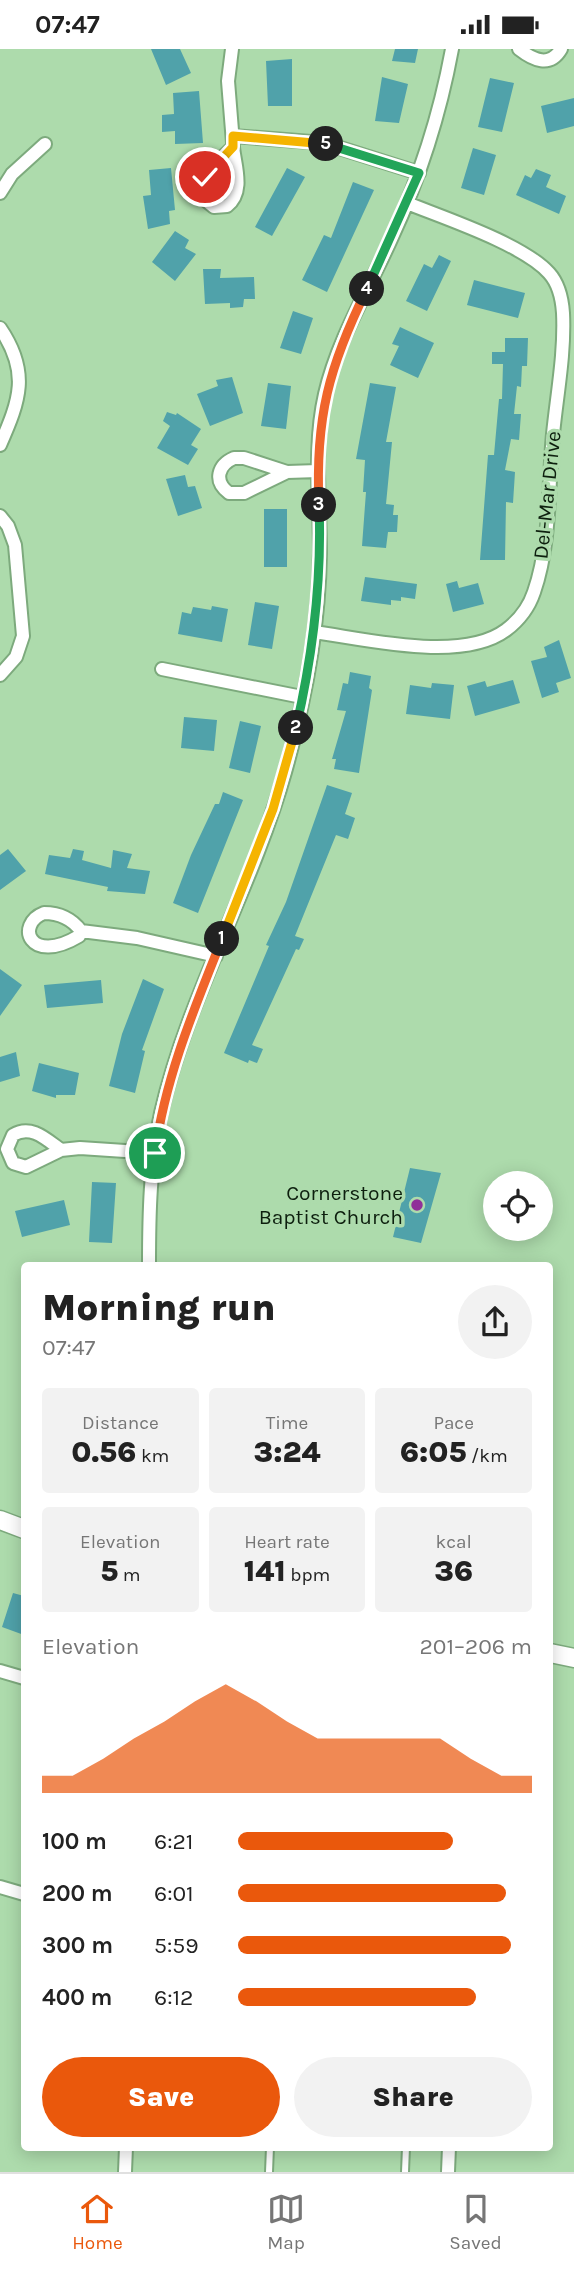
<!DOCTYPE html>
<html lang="en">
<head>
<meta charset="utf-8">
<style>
	:root { --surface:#fff; --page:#f2f2f2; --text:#222; --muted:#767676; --line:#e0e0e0; --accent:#ea580c }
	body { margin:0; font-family:Karla,sans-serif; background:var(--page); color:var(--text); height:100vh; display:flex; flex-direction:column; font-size:26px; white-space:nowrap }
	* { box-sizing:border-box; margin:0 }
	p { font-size:23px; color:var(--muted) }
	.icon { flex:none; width:38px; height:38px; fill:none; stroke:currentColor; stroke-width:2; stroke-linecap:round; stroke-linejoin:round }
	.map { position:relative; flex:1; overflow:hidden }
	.drawer { position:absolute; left:21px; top:1213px; width:532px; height:889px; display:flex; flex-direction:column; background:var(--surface); border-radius:7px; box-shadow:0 4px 18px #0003 }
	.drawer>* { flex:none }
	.fabs { position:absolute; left:483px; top:1122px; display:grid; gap:14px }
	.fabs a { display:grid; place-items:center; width:70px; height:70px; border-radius:50%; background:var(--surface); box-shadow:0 4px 18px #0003; font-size:35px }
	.pin { position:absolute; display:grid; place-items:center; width:60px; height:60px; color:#fff; margin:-30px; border:4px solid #fff; border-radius:50%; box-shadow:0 2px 7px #0007 }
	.km { position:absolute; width:35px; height:35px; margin:-18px; border-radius:50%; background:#222; color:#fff; font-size:19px; line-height:35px; text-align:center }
	.round { display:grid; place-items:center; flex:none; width:74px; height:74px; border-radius:37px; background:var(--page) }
	.overview { display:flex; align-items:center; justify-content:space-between; height:119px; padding:0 21px }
	h1 { font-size:38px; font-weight:800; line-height:52px }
	.stats { display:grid; grid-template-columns:repeat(3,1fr); gap:10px; height:119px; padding:7px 21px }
	.stats div { display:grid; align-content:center; border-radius:7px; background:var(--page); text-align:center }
	.stats b { font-size:30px; font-weight:800 }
	.stats small { font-size:19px; font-weight:400 }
	.stats p { font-size:19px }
	.chart { height:196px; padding:14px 21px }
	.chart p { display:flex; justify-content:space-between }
	.chart svg { width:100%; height:126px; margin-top:7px; fill:var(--accent); opacity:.7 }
	.primary-button { display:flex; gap:14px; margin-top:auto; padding:14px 21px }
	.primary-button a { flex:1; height:80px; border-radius:42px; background:var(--accent); color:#fff; font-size:28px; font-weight:800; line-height:80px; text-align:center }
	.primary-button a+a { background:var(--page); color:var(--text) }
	ul { padding:0 21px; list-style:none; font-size:23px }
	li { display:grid; grid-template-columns:112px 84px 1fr; align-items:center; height:52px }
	li i { height:18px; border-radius:9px; background:var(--accent) }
	.status { display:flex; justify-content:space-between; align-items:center; height:49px; padding:0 35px; background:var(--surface); direction:ltr }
	.status svg { height:19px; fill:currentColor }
	.menu { display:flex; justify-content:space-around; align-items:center; height:98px; border-top:2px solid var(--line); background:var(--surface); font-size:19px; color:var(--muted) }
	.menu a { display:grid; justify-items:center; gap:4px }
	.menu .on { color:var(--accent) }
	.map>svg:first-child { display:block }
	.building { fill:#50a2aa }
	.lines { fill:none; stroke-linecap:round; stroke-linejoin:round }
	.service-casing { stroke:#7daa7d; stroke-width:10 }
	.minor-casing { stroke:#7daa7d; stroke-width:16 }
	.secondary-casing { stroke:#7daa7d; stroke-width:21 }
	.service { stroke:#fff; stroke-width:6 }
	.minor { stroke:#fff; stroke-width:12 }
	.secondary { stroke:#fff; stroke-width:18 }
	.split-1-casing { stroke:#fff; stroke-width:14 }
	.split-2-casing { stroke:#fff; stroke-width:14 }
	.split-3-casing { stroke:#fff; stroke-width:14 }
	.split-4-casing { stroke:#fff; stroke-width:14 }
	.split-5-casing { stroke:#fff; stroke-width:14 }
	.split-6-casing { stroke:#fff; stroke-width:14 }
	.split-1 { stroke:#f0652b; stroke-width:9 }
	.split-2 { stroke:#f5b400; stroke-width:9 }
	.split-3 { stroke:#22a559; stroke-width:9 }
	.split-4 { stroke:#f0652b; stroke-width:9 }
	.split-5 { stroke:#22a559; stroke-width:9 }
	.split-6 { stroke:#f5b400; stroke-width:9 }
	.poi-dot { fill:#903099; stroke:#addbac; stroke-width:2.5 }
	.labels { text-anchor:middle; stroke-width:7; stroke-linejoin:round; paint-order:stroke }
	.street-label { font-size:21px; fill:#0d1f0e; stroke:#addbac }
	.poi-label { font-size:21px; fill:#0d1f0e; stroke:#addbac; text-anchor:end }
</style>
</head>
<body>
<div class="status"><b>07:47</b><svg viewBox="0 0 49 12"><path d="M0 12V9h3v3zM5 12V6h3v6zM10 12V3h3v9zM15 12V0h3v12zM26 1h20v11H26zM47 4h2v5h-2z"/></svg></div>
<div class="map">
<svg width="574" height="2123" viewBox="0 0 574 2123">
	<rect width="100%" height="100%" fill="#addbac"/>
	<path class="building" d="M151,0H180L191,24L166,36Z
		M395,0H418L415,14L392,12Z
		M292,10V57H268L266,12Z
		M382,28L408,35L399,74L375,72Z
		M490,29L514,34L502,83L478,78Z
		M199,42L203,94L175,95V82L162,83V66L174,65L173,44Z
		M574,49V77L547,84L541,57Z
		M473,99L496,106L484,146L461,139Z
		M171,119L175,161L169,162L170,175L148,180L143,147L151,146L149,121Z
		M287,119L305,128L272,187L255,178Z
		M536,120L551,126L546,138L566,147L559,165L516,146L525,126L531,129Z
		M353,133L374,141L327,243L302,231L324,186L331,189Z
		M175,182L189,191L185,199L196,205L175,232L152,213Z
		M439,206L451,212L427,262L406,252L424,215L432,219Z
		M203,220H221L220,229L254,228L255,250H244L243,258L230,259V254L205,255Z
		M474,231L525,244L518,269L467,256Z
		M293,262L313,269L301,305L280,299Z
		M400,278L434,294L418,329L390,316L399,297L392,295Z
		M505,289H528L527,317H522L521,338L517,337L514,365H521L519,391L511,390L505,421L515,423L513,454L506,453L505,511H480L488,406H494L499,350H502L503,315H492V303H505Z
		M232,328L243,364L210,377L197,345L218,337L216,331Z
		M268,334L291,337L286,380L261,377Z
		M370,334L396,338L386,393H392L386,455L394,456L393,466H398L397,483H388L386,499L362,497L366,443H363L365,411L356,410Z
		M167,363L176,366L177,364L201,380L191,396L198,400L188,416L157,399L170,377L163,372Z
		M185,426L188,438L195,437L202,459L178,467L166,430Z
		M264,460H287V518H264Z
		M365,528L417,535L415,550L401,548V552L391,551V556L361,552Z
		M457,532L459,539L478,534L484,555L453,563L446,535Z
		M255,553L279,557L272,600L248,596Z
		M212,557L228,560L222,593L178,585L182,563L191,565L193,558L211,561Z
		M559,591L571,629L556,634L559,643L542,649L531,612L547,608L544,598Z
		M350,623L371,627L369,639L372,641L359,724L334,720L336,710H332L346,662L337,661L343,634L348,635Z
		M513,631L520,654L475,667L467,637L485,632L487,638Z
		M432,634L454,636L450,670L406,665L410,636L431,639Z
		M184,668L217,671L214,702L181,699Z
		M240,672L261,677L250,724L229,719Z
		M327,736L352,744L345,765L355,769L348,790L336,786L295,887L304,890L299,901L296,900L252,996L263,1000L257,1014L249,1011L248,1014L224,1004L269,897L266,896L286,853Z
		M223,743L243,751L198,864L173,854L191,806L215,755H219Z
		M8,800L26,822L0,841V806Z
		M73,800L84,802L82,811L111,819L113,801L132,805L127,819L150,822L145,845L107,842L108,838L45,825L49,806L70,809Z
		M0,920L22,936L0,967Z
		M143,930L164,940L142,1001L145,1002L135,1044L109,1037L122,985Z
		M101,931L103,954L47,959L44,936Z
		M16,1003L20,1027L0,1033V1008Z
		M39,1014L79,1024L75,1046H56V1049L32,1042Z
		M410,1119L441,1124L421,1194L393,1188Z
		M92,1133L116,1134L112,1194L89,1193Z
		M64,1151L70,1176L22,1188L15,1162Z
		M13,1544L24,1547V1586L2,1578Z"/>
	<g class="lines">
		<g class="service-casing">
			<path id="service" d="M269,2123L270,2098
				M405,2123L406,2098"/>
		</g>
		<g class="minor-casing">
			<path id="minor" d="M232,0L228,32L233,94
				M519,0C533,11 550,19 561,0
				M233,87L324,94L419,124
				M233,98C235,117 245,143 227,157L214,158L203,149C196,128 220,112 233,98Z
				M0,144L12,125L45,95
				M0,279C30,323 20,351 0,396
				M234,409H244L287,423L244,444H229C213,432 218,416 234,409Z
				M287,423L318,422
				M0,467L8,477L15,496L23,587L16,608L0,626
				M314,583C366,590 462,614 506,581C518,572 529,558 534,543C551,494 548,437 553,385C557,345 565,304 563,264C562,249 559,235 549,224C523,195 444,169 407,154
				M162,620L302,648
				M44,864C59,864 72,870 81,882L79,887C29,917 15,875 44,864Z
				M81,882L137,889L216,907
				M61,1101C46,1090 31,1075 13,1086L7,1100L13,1114L26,1118L61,1101L80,1099L155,1104
				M149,1216C149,1166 150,1114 161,1064C188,946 252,840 285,723C305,653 319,577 320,504C320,451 313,397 325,345C338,289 369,240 392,188C420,128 440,65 452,0
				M0,1622L24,1629
				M0,1838L24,1845
				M125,2123L126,2098
				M448,2123L449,2098"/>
		</g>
		<g class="secondary-casing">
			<path id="secondary" d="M0,1471L24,1480
				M550,1604L574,1609"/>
		</g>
		<use href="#service" class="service"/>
		<use href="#minor" class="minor"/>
		<use href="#secondary" class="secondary"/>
	</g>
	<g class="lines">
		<g class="split-1-casing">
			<path id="split-1" d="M155,1104C165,1029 194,960 222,890"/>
		</g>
		<g class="split-2-casing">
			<path id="split-2" d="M222,890L273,760L296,679"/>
		</g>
		<g class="split-3-casing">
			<path id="split-3" d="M296,679C313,605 322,531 319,456"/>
		</g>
		<g class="split-4-casing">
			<path id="split-4" d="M319,456C315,369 329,317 367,240"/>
		</g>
		<g class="split-5-casing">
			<path id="split-5" d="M326,95L419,124L367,240"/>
		</g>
		<g class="split-6-casing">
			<path id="split-6" d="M205,128L233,98V87L326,95"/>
		</g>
		<use href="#split-1" class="split-1"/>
		<use href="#split-2" class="split-2"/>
		<use href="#split-3" class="split-3"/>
		<use href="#split-4" class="split-4"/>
		<use href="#split-5" class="split-5"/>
		<use href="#split-6" class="split-6"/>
	</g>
	<circle class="poi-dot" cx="417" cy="1156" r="7"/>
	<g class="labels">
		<g class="street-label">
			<text transform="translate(547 446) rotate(-84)" y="7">Del-Mar Drive</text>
		</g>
		<g class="poi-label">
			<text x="403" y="1151">Cornerstone<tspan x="403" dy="24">Baptist Church</tspan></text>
		</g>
	</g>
</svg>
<div class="fabs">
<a><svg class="icon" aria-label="locate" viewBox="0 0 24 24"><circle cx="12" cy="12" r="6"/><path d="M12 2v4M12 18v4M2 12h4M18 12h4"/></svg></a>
</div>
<div class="pin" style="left:155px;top:1104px;background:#1e9e55"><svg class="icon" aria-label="arrive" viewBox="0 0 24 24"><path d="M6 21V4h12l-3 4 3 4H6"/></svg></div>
<div class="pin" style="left:205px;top:128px;background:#d93025"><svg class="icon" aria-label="check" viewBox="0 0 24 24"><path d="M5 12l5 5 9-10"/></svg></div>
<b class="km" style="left:222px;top:890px">1</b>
<b class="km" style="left:296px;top:679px">2</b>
<b class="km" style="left:319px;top:456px">3</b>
<b class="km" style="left:367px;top:240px">4</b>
<b class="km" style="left:326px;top:95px">5</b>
<section class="drawer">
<div class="overview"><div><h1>Morning run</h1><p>07:47</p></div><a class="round"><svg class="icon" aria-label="share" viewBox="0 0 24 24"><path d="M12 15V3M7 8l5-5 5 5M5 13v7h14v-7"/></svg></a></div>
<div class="stats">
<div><p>Distance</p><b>0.56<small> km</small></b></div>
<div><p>Time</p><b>3:24</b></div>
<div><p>Pace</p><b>6:05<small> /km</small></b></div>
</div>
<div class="stats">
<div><p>Elevation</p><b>5<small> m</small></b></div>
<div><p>Heart rate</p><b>141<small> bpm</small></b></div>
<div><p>kcal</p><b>36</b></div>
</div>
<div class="chart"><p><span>Elevation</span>201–206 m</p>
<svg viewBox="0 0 160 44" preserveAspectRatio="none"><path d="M0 44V38L10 38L20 32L30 25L40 19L50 12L60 6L70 12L80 19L90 25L100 25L110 25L120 25L130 25L140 32L150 38L160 38V44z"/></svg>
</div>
<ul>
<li><b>100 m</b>6:21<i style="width:73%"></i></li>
<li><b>200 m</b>6:01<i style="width:91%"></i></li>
<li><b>300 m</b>5:59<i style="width:93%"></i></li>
<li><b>400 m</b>6:12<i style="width:81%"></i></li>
</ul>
<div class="primary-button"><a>Save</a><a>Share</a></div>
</section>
</div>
<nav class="menu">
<a class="on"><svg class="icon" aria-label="home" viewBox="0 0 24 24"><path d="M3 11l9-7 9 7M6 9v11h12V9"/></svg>Home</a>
<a><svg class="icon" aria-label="map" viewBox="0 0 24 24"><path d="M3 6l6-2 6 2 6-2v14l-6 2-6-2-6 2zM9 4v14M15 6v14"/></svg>Map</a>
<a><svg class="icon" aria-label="saved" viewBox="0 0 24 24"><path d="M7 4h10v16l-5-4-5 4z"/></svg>Saved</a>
</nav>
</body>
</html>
